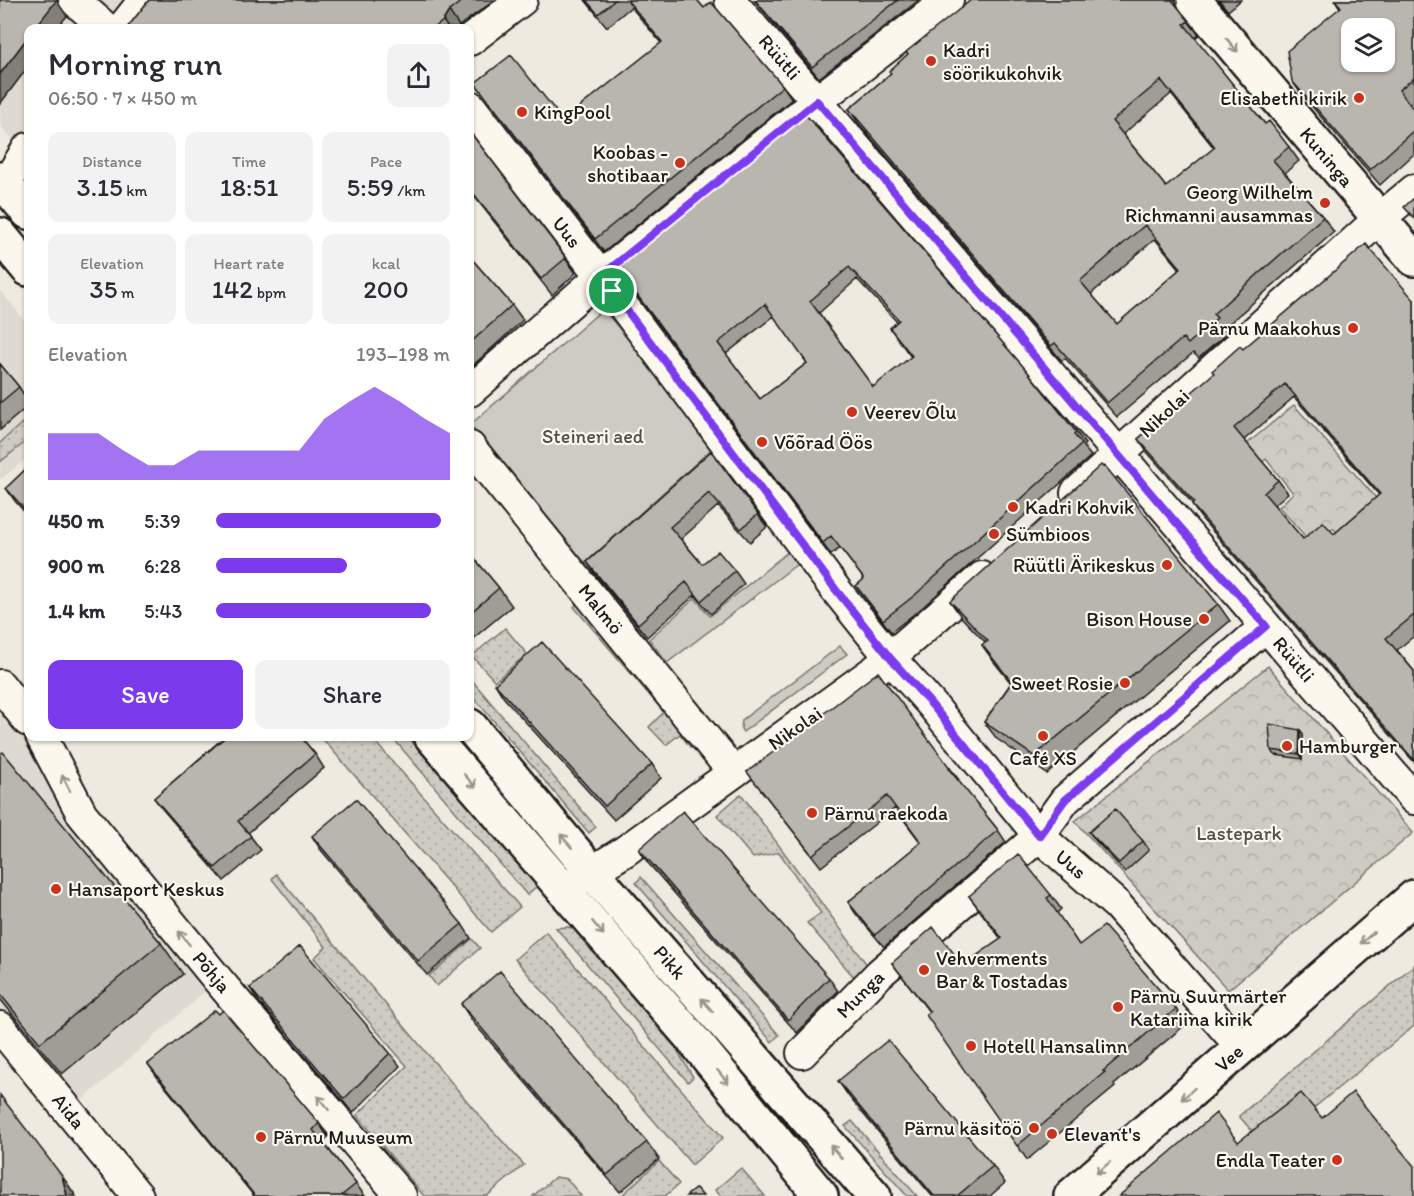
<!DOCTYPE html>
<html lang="en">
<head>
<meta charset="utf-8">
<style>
	:root { --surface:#fff; --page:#f2f2f3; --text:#2b2b33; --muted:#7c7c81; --accent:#7c3aed }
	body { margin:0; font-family:Itim,sans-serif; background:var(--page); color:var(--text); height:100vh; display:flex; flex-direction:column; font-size:22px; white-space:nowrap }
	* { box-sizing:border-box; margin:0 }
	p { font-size:20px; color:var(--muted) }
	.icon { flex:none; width:33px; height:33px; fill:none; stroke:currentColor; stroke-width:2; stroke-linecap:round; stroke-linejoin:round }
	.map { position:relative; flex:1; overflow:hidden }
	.panel { position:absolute; left:24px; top:24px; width:450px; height:717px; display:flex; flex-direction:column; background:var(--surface); border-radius:12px; box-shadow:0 2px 4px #0004 }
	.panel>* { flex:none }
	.tools { position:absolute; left:1341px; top:18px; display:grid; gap:12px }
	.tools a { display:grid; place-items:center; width:54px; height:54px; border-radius:12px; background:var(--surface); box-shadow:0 2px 4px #0004; font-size:30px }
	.pin { position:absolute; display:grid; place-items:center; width:51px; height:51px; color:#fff; margin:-26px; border:3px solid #fff; border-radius:50%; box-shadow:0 2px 6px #0007 }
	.round { display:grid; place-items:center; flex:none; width:63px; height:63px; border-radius:12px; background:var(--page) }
	.summary { display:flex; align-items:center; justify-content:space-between; height:102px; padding:0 24px }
	h1 { font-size:33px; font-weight:600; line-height:45px }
	.metrics { display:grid; grid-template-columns:repeat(3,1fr); gap:9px; height:102px; padding:6px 24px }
	.metrics div { display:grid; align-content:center; border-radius:12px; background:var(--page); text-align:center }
	.metrics b { font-size:26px; font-weight:600 }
	.metrics small { font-size:16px; font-weight:400 }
	.metrics p { font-size:16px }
	.chart { height:168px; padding:12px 24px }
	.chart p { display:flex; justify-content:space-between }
	.chart svg { width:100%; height:108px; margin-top:6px; fill:var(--accent); opacity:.7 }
	.action { display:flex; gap:12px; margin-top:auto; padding:12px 24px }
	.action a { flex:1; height:69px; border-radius:12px; background:var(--accent); color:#fff; font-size:24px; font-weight:600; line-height:69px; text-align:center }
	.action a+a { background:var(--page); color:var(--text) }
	ul { padding:0 24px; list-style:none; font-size:20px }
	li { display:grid; grid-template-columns:96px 72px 1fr; align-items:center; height:45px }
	li i { height:15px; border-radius:8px; background:var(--accent) }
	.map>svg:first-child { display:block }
	.built { fill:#dedad1 }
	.grass { fill:url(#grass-dots); stroke:#75746f; stroke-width:1.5 }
	.park { fill:url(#park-crowns); stroke:#75746f; stroke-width:1.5 }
	.garden { fill:#ceccc2; stroke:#75746f; stroke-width:1.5 }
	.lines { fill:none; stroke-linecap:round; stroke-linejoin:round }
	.street-casing { stroke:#1c1c1c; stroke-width:34 }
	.secondary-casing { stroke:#1c1c1c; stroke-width:38 }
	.street { stroke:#fbf7ec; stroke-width:30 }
	.secondary { stroke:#fbf7ec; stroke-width:33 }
	.wall { fill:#9f9d96; stroke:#1c1c1c; stroke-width:1.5; fill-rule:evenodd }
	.shaded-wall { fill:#827f7a; stroke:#1c1c1c; stroke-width:1.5 }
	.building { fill:#b9b6af; stroke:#1c1c1c; stroke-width:1.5; fill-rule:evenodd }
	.oneway { stroke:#97948e }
	.route-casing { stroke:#fff; stroke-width:12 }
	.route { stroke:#7c3aed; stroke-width:8 }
	.poi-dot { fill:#c8321e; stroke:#fbf7ec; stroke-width:2 }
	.labels { text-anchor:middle; stroke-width:4.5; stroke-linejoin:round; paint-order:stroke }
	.poi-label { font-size:20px; fill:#1c1c1c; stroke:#fbf7ec; text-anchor:start }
	.street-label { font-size:20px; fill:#1c1c1c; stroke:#fbf7ec }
	.park-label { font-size:20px; fill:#51514e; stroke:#fbf7ec }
</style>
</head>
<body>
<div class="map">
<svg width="1414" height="1196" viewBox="0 0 1414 1196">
	<defs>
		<pattern id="grass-dots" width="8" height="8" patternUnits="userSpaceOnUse" patternTransform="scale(1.5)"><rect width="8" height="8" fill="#ceccc2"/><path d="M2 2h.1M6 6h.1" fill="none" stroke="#b0afa6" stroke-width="1.8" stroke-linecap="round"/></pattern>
		<pattern id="park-crowns" width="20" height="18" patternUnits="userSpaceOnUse" patternTransform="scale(1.5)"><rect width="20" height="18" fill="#ceccc2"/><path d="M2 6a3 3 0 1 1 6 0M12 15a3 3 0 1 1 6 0" fill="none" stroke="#b0afa6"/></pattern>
	</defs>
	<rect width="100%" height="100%" fill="#eeeadf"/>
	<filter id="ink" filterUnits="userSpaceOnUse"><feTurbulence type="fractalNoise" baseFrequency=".0167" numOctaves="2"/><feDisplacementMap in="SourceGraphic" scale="12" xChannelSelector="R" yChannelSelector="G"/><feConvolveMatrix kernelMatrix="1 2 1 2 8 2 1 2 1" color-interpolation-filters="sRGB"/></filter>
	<g filter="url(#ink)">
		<path class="built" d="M0,0H144L122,28H28V156L0,125Z
			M0,290L28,325V457L0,480Z
			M0,685L218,980L69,1112L0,1027Z"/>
		<path class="grass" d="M22,423L28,431V440L0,462V443Z
			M579,601L697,742L691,748L680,734L666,745L649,727L664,712L574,607Z
			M505,628L527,654L495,681L472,656Z
			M470,678L596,827L589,833L470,693Z
			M321,737H371L520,907L491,932Z
			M392,737H408L537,886L527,895Z
			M741,794L868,966L854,977L807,923L821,913L779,852L753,858L717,815Z
			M276,874L483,1120L524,1165L487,1196H424L357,1115L407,1066L314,958L326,947L272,879Z
			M641,877L779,1035L772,1042L636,883Z
			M568,927L579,930L667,1033L693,1077L688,1082L556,928Z
			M546,932L723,1138L692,1165L515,959Z
			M472,939L480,948L437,986L429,976Z
			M1414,965V1026L1266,1147L1239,1116Z
			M852,1121L917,1196H907L845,1126Z
			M659,1161L679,1184L665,1196H621Z
			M741,1168L765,1196H721L715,1190Z
			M555,1177L567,1179L581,1196H533Z"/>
		<path class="park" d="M1294,405L1384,507L1345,541L1333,528L1313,545L1279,507L1293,493L1266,459L1203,513L1186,494Z
			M1268,666L1413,833L1228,990L1075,821Z"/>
		<path class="garden" d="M603,309L716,445L585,563L470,425Z
			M790,550L800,562L667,663L649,639L695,598L710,616Z
			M840,646L847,654L743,732L741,729L742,720Z"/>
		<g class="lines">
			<g class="street-casing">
				<path id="street" d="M74,0L106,28
					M730,0L1414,799
					M122,28L144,0
					M470,40L522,0
					M470,106L612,291L836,590L891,659L932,705L1039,836L1117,905L1241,1047
					M5,185L28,148
					M470,391L601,276L817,101L948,0
					M470,447L733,772
					M1076,493L1379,219L1414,190
					M0,685L28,721
					M41,736L82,814L218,980L401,1196
					M572,884L625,851L878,668L982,577
					M0,1027L138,1196
					M802,1053L880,973L1039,836L1065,800L1266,626"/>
			</g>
			<g class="secondary-casing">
				<path id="secondary" d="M1194,0L1414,259
					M0,179L28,212
					M0,235L28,269
					M470,726L592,872L874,1196
					M431,736L695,1042L821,1196
					M1071,1196L1414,897"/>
			</g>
			<use href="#street" class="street"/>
			<use href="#secondary" class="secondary"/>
		</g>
		<path class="wall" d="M149,0H495L459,26L458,28H127Z
			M585,0H697L704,8L783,86L792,99L604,252L475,83L563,120L661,43L631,7L607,27Z
			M754,0H919L819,78Z
			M971,0H1176V4L1177,7L1199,35L1195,38L1265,124L1289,147L1299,161L1285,173L1323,217L1334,232L1224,328L1227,333L1199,358L1193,353L1117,417L1065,358L1062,361L859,124L849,109L891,73ZM1171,94L1214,148L1166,187L1123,134ZM1155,239L1180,269L1117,324L1091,294Z
			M1219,0H1241L1228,11Z
			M1335,0H1414V100L1409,104L1414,110V154L1380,185L1302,95L1292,81L1340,8Z
			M805,114L1076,432L1085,444L1083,446L1091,456L923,607L891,632L856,586L864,579L840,548L831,555L616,267ZM857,279L897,322L890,328L911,357L873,387L819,313ZM774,316L807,363L760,399L726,354Z
			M470,132L576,273L552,295L470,191Z
			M470,257L512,305L523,320L470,368Z
			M1414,300V636L1397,650L1414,671V762L1201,518L1192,505L1193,504L1147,452L1138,439L1243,349ZM1294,397L1379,495L1334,534L1303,539L1274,505L1288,493L1278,480L1244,440Z
			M0,364L19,387L28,401V406L0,430Z
			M711,451L767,527L750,542L718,506L681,539L702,564L735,571L744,584L711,614L695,595L647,637L596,575L587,562Z
			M28,467V516L15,501L6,488Z
			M470,553L499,588L512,606L470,641Z
			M950,601L1218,604L1230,621L1047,774L997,739L984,722L1011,683L994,662L982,645L985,642L962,618Z
			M495,684L652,764L661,778L614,820L504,698Z
			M1300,730L1303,734L1302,759L1275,755L1271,750Z
			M220,736H300L315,754L324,768L248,833L261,850L224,881L164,811L154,798L222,739Z
			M0,754L161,943L183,974L62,1074L0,999Z
			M950,768L959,780L958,781L998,830L1006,842L884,947L856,914L848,902L921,843L895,808L821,867L747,772Z
			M1089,832L1143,841L1149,850L1125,872L1096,841Z
			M312,836L462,924L471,938L427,975L321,850Z
			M639,849L829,978L838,991L797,1033L648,863Z
			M1051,895L1061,909L1057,913L1079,945L1176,1009L1186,1024L1114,1085L1115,1087L1027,1160L930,1013L892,963L963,965L1001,939L969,896Z
			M250,988L390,1053L400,1066L353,1113L259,1002Z
			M461,1004L647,1142L659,1159L620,1192L473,1022Z
			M219,1014L319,1123L328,1137L323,1142L356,1184L365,1196H254L158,1078L148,1064Z
			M838,1081L993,1166L1005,1183L990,1196H932L850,1098Z"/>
		<path class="shaded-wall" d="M54,0H57L58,3L67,16L57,28H35Z
			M449,11L459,26L458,28H448L443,21Z
			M28,37V67L0,104V74Z
			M1300,730L1303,734L1302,759L1299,754Z
			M62,1176L76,1196H67Z"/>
		<path class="building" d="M0,0H55L56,1L35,28H28V37L0,74Z
			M149,0H463L449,11L443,21L434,28H127Z
			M586,0H615L598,14Z
			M627,0H697L704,8L711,2L783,86L595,239L475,83L511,55L563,120L662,42Z
			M755,0H898L812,67Z
			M971,0H1172L1189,21L1184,24L1265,124L1269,121L1289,147L1273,160L1323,217L1213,314L1217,318L1188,344L1183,338L1107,403L1055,343L1051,346L849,109L891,73L889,71L908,54L906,52ZM1161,80L1215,147L1166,187L1112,121ZM1145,225L1181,268L1117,324L1080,281Z
			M1335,0H1414V78L1399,90L1414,110V130L1370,170L1292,81L1287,51L1341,7ZM1352,28H1384V62H1352Z
			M805,114L1027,371L1076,432L1074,435L1082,444L915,595L883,620L856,586L864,579L831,536L823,543L616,267ZM849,267L899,320L890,328L912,356L873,387L810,301ZM765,304L807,363L760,399L718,343Z
			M470,132L566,258L541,279L470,189Z
			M1414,198V218L1404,207Z
			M1366,244L1414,300V615L1386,638L1414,671V760L1192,505L1194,502L1138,439L1214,373L1212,371L1240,346L1243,349ZM1285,384L1380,494L1334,534L1323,522L1303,539L1264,493L1278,480L1234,428Z
			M470,257L512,305L470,343Z
			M0,364L19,387L0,403Z
			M711,451L758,514L741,529L709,493L670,527L702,564L718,551L735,571L701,601L686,582L638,624L587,562Z
			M1101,465L1103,467L1105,466L1218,604L1034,756L984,722L1012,682L982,645L988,641L950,601Z
			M28,467V513L6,488Z
			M470,553L499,588L470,613Z
			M542,642L652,764L605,806L495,684Z
			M878,672L950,768L949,769L998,830L875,935L848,902L921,842L887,796L812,855L747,772Z
			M1269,724L1300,730L1299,754L1271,750Z
			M223,736H300L315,754L238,821L251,836L215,868L154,798L224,738Z
			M3,752L161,943L40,1043L0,994V754Z
			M356,799L462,924L418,961L312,836Z
			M1115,809L1143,841L1119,863L1089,832Z
			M683,811L829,978L788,1020L639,849Z
			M1018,854L1051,895L1047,898L1079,945L1104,926L1176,1009L1103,1071L1105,1072L1017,1146L926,1015L930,1012L892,963L933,927L963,965L1002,938L969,896Z
			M300,946L390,1053L344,1099L250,988Z
			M500,971L647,1142L607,1175L461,1004Z
			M215,1010L219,1014L223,1010L319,1123L313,1130L356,1184L341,1196H255L148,1064Z
			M888,1040L993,1166L957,1196H934L838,1081Z
			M1353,1092L1414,1166V1196H1119L1216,1113L1238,1142L1301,1093L1322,1118Z
			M0,1095L62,1176L67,1196H0Z
			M696,1188L703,1196H686Z"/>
		<defs><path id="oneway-shaft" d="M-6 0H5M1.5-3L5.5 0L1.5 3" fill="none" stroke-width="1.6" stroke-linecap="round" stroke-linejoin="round" transform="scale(1.5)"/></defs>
		<g class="oneway">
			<use href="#oneway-shaft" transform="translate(1232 45) rotate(50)"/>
			<use href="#oneway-shaft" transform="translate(470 781) rotate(49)"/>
			<use href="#oneway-shaft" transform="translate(66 783) rotate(-117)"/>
			<use href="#oneway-shaft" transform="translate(566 841) rotate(-130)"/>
			<use href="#oneway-shaft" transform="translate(598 928) rotate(50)"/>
			<use href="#oneway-shaft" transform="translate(184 938) rotate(-129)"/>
			<use href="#oneway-shaft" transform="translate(1367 938) rotate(139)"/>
			<use href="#oneway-shaft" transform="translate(707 1005) rotate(-131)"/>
			<use href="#oneway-shaft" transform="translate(723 1077) rotate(51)"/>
			<use href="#oneway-shaft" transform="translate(1188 1094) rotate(138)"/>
			<use href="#oneway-shaft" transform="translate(323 1103) rotate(-130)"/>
			<use href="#oneway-shaft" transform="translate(836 1152) rotate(-131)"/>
			<use href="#oneway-shaft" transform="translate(1103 1168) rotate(139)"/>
		</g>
	</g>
	<g class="lines" filter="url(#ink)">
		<g class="route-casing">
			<path id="route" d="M817,101L1173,519L1266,626L1065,800L1039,836L932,705L891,659L836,590L601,276Z"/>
		</g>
		<use href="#route" class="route"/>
	</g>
	<g class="poi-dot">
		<circle cx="931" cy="61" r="6"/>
		<circle cx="1359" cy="98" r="6"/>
		<circle cx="522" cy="112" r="6"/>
		<circle cx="680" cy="163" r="6"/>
		<circle cx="1325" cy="203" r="6"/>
		<circle cx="1353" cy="328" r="6"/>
		<circle cx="852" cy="412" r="6"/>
		<circle cx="762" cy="442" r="6"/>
		<circle cx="1013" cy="507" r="6"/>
		<circle cx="994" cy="534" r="6"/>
		<circle cx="1167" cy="565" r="6"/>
		<circle cx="1204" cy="619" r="6"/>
		<circle cx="1125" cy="683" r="6"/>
		<circle cx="1043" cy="736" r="6"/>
		<circle cx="1287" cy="746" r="6"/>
		<circle cx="812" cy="813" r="6"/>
		<circle cx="56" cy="889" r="6"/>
		<circle cx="924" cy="970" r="6"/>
		<circle cx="1118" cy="1007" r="6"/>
		<circle cx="971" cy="1046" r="6"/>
		<circle cx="1034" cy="1128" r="6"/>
		<circle cx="1052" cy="1134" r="6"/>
		<circle cx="261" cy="1137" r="6"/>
		<circle cx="1337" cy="1160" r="6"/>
	</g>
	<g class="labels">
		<g class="poi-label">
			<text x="943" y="57">Kadri<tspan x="943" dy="23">söörikukohvik</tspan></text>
			<text x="1347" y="105" text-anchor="end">Elisabethi kirik</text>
			<text x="534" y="119">KingPool</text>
			<text x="668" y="159" text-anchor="end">Koobas -<tspan x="668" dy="23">shotibaar</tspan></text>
			<text x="1313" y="199" text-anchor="end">Georg Wilhelm<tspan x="1313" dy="23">Richmanni ausammas</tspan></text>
			<text x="1341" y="335" text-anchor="end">Pärnu Maakohus</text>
			<text x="864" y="419">Veerev Õlu</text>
			<text x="774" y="449">Võõrad Öös</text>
			<text x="1025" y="514">Kadri Kohvik</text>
			<text x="1006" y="541">Sümbioos</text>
			<text x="1155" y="572" text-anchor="end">Rüütli Ärikeskus</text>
			<text x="1192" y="626" text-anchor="end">Bison House</text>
			<text x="1113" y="690" text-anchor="end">Sweet Rosie</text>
			<text x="1299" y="753">Hamburger</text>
			<text x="1043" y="765" text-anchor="middle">Café XS</text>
			<text x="824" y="820">Pärnu raekoda</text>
			<text x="68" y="896">Hansaport Keskus</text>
			<text x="936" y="965">Vehverments<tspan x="936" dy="23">Bar &amp; Tostadas</tspan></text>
			<text x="1130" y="1003">Pärnu Suurmärter<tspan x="1130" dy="23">Katariina kirik</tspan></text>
			<text x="983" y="1053">Hotell Hansalinn</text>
			<text x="1022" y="1135" text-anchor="end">Pärnu käsitöö</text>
			<text x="1064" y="1141">Elevant's</text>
			<text x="273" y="1144">Pärnu Muuseum</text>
			<text x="1325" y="1167" text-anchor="end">Endla Teater</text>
		</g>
		<g class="street-label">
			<text transform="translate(780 57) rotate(49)" y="7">Rüütli</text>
			<text transform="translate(1327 157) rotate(50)" y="7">Kuninga</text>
			<text transform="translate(567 232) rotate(52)" y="7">Uus</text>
			<text transform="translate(1164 413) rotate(-43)" y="7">Nikolai</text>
			<text transform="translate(601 609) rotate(51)" y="7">Malmö</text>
			<text transform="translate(1294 659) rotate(50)" y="7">Rüütli</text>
			<text transform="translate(795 728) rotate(-35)" y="7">Nikolai</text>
			<text transform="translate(1071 864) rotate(41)" y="7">Uus</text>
			<text transform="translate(670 962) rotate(49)" y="7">Pikk</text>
			<text transform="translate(212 972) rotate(50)" y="7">Põhja</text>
			<text transform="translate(860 994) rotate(-45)" y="7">Munga</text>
			<text transform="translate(1229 1058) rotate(-42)" y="7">Vee</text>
			<text transform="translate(69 1111) rotate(51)" y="7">Aida</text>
		</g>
		<g class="park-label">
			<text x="593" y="443">Steineri aed</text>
			<text x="1239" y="840">Lastepark</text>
		</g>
	</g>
</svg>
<div class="tools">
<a><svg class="icon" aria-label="layers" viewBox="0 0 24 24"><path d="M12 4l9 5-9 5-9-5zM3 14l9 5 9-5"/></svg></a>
</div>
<div class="pin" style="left:612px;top:291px;background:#1e9e55"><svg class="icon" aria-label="arrive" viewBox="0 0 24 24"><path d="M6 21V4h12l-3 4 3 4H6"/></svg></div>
<section class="panel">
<div class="summary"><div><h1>Morning run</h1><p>06:50 · 7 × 450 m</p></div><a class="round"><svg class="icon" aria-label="share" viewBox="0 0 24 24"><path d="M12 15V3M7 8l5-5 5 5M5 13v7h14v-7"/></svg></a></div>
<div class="metrics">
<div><p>Distance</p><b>3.15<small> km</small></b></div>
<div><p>Time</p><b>18:51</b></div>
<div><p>Pace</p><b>5:59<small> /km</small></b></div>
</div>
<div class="metrics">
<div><p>Elevation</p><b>35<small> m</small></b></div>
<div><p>Heart rate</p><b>142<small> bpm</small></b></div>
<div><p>kcal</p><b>200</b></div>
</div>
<div class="chart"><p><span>Elevation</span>193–198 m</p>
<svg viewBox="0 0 160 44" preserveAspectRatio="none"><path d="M0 44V25L10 25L20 25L30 32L40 38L50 38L60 32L70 32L80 32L90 32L100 32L110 19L120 12L130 6L140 12L150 19L160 25V44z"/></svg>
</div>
<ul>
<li><b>450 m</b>5:39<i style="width:96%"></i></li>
<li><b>900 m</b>6:28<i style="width:56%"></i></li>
<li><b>1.4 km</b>5:43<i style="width:92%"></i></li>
</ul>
<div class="action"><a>Save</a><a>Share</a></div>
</section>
</div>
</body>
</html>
